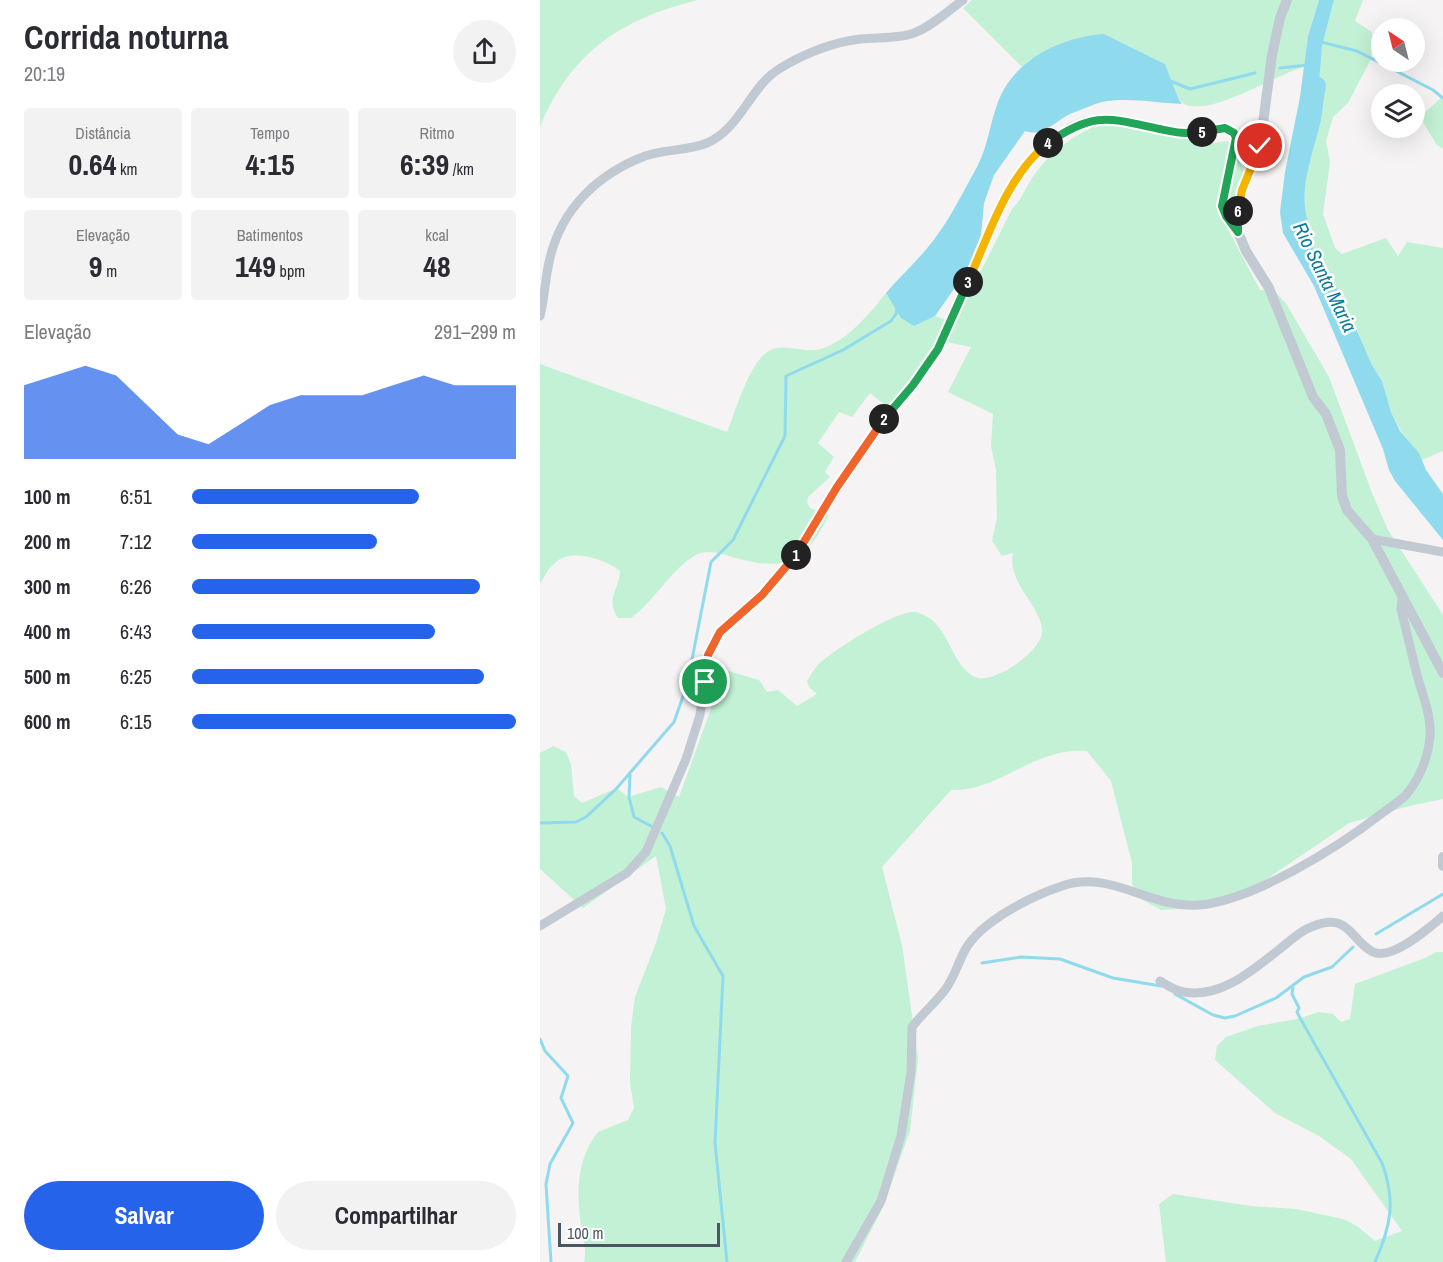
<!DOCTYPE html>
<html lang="pt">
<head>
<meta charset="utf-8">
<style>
	:root { --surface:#fff; --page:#f2f2f3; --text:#2b2b33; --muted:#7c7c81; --accent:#2563eb }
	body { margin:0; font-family:"Archivo Narrow",sans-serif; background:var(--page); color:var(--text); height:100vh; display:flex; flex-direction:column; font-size:22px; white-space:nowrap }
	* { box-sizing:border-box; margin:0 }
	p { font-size:20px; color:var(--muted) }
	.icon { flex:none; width:33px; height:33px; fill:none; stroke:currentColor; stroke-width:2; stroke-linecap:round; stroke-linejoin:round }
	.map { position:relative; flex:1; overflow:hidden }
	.sheet { display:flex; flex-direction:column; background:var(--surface); width:540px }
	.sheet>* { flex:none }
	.needle { width:39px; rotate:325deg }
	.controls { position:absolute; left:831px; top:18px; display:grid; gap:12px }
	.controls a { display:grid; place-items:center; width:54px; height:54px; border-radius:50%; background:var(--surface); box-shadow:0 6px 24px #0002; font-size:30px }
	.scale { position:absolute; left:18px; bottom:15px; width:162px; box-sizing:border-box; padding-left:6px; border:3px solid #4a5661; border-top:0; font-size:16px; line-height:21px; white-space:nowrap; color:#4a5661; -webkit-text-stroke:4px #fff; paint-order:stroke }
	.pin { position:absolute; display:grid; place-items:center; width:51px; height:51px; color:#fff; margin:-26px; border:3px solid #fff; border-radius:50%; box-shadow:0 2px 6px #0007 }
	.km { position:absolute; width:30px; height:30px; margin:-15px; border-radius:50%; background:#222; color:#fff; font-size:16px; line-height:30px; text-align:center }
	.round { display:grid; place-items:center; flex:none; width:63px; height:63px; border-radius:32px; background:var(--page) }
	.summary { display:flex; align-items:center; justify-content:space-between; height:102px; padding:0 24px }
	h1 { font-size:33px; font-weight:800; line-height:45px }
	.stats { display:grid; grid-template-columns:repeat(3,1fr); gap:9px; height:102px; padding:6px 24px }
	.stats div { display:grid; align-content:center; border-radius:6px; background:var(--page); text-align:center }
	.stats b { font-size:30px; font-weight:800 }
	.stats small { font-size:16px; font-weight:400 }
	.stats p { font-size:16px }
	.chart { height:168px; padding:12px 24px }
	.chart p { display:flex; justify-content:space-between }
	.chart svg { width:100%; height:108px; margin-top:6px; fill:var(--accent); opacity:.7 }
	.button { display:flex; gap:12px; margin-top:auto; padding:12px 24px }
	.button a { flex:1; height:69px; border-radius:36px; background:var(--accent); color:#fff; font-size:24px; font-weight:800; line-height:69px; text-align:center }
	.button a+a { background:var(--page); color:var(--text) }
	ul { padding:0 24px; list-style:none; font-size:20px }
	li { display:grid; grid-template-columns:96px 72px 1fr; align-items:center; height:45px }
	li i { height:15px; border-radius:8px; background:var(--accent) }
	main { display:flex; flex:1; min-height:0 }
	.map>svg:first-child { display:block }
	.green { fill:#c3f1d5 }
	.water { fill:#90daee }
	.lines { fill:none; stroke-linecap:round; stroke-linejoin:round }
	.stream { stroke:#90daee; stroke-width:3 }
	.river { stroke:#90daee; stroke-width:20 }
	.minor { stroke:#c1cad2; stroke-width:9 }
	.tertiary { stroke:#c1cad2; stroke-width:10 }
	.split-1-casing { stroke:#fff; stroke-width:12 }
	.split-2-casing { stroke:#fff; stroke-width:12 }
	.split-3-casing { stroke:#fff; stroke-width:12 }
	.split-4-casing { stroke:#fff; stroke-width:12 }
	.split-5-casing { stroke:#fff; stroke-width:12 }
	.split-6-casing { stroke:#fff; stroke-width:12 }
	.split-7-casing { stroke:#fff; stroke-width:12 }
	.split-1 { stroke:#f0652b; stroke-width:8 }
	.split-2 { stroke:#f0652b; stroke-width:8 }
	.split-3 { stroke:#22a559; stroke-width:8 }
	.split-4 { stroke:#f5b400; stroke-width:8 }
	.split-5 { stroke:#22a559; stroke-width:8 }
	.split-6 { stroke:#22a559; stroke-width:8 }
	.split-7 { stroke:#f5b400; stroke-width:8 }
	.labels { text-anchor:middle; stroke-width:5; stroke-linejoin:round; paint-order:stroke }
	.water-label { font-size:20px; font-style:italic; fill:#0c7c9b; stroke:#fff }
</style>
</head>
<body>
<main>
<section class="sheet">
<div class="summary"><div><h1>Corrida noturna</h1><p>20:19</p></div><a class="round"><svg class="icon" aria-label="share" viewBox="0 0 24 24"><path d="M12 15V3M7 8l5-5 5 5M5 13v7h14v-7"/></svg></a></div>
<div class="stats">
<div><p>Distância</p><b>0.64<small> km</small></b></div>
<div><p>Tempo</p><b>4:15</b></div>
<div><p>Ritmo</p><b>6:39<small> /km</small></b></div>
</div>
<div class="stats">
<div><p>Elevação</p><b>9<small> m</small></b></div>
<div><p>Batimentos</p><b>149<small> bpm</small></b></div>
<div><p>kcal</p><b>48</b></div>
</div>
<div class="chart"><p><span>Elevação</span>291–299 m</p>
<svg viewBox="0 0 160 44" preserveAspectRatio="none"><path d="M0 44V14L10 10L20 6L30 10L40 22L50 34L60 38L70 30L80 22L90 18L100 18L110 18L120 14L130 10L140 14L150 14L160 14V44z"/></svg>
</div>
<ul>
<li><b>100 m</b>6:51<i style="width:70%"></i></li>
<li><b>200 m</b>7:12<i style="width:57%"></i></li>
<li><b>300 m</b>6:26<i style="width:89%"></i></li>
<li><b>400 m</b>6:43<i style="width:75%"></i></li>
<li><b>500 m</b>6:25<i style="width:90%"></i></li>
<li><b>600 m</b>6:15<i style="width:100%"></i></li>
</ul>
<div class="button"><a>Salvar</a><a>Compartilhar</a></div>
</section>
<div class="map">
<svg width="903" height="1262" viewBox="0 0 903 1262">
	<rect width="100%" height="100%" fill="#f5f3f3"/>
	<path class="green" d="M0,0H158C81,19 31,52 0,127Z
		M432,0H779L768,36L764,67C735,74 661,124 639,100L625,64L564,34L490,60L482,67L423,8Z
		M794,0H823L815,21L832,32L831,59L808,103L793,117L786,141L790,162L783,214L795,248L802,254L846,238L858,256L867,242L903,248V451L882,460L861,431L851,412L842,381L832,365L814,324L790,274L767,239L755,212L756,172L769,127L782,46Z
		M903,96V149L896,144L880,117Z
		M566,121L635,135L664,144L690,141L707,179L699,198L683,220L720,290H734L747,305L789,377L832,493L848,530L903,615V799L869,806L809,823L718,885L656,908L621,910L603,900L592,884V863L571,781L547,751C493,747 460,792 411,790L342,867L362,945L378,1058L370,1131L343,1207L315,1262H44C47,1250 43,1237 41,1225C36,1192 37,1158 58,1132L88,1120L94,1108L90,1083L91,1027L95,997L116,943L126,909L116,856L43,908L0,869V753L13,746L26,752L31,764L34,796L42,803L77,788L88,797L121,787L139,797L185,670L219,680L227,692L238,690L257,706L277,694L269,687L267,681C270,677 273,670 277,666C290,652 358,609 376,612C381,613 388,617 392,620C410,635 414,667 435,677C453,685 500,652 502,633C504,608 466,583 473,553L462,556L452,541L457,517L456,470L451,446L453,414L408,392L431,347L406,342L387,373L355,413L330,393L312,417L299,412L278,443L294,457L285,472L290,477L268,497L267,502L270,508L289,515C264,566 242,572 189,556C179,553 168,550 158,554C134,565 113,603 91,618H78C65,598 79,591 80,571C65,559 34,549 17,561C9,567 5,576 0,584V364L187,432C196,411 209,362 229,351C243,343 260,352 275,350C304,346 329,314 346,293L361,317L374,325L395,316L415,323L472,209C482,199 485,189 492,178C511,150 536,134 566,121Z
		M896,952H903V1262H626L619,1204L633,1194L711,1206L756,1209L803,1219L817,1226L835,1241L862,1231L811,1159L779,1136L735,1113L675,1060L677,1046L686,1037L718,1026L757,1019L779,1012L793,1014L801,1022L810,1019L815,984L885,958Z"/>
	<path class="water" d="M779,0H794L782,46L779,82L769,127L756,172L755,212L767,239L790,274L814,324L832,365L842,381L851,412L860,431L879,453L886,470L903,494V540L855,481L849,470L843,449L774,286L743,233L740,212L745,172L760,97L768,36Z
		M564,34L625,64L639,100L642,104C617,103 587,97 562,102C553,104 544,109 535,112C517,118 505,138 485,131L454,175L444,203L441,235L426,272L395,316L374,326L361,318L346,293C363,273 383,256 398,234C412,215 425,188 437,167C448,146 450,123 458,102C474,59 522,37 564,34Z"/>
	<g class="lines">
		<path class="stream" d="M781,42L817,51L893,90L903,98
			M740,68L768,65
			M628,80L650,89L715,73
			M90,775L89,797L94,817L111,826
			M0,823L36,822L46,817L76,789L134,722L147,685L171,562L193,540L245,436L246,376L303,350L351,321L356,314L357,307
			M122,833L130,846L154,926L183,976L175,1143L187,1262
			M836,934L903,894
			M442,963L481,957L520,959L573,978L621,986
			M753,988L752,994L759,1008L757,1012L760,1018L842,1163C856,1201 851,1226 835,1262
			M635,994L673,1015L685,1018L695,1016L736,998L764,977L792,967L813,947
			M0,1039L5,1051L28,1076L21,1098L33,1123L10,1164L6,1184L11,1262"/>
		<path class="river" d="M759,227C747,192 761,157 770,123C773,111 773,98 776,86"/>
		<path class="minor" d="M0,316C5,297 5,277 10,258C22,208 58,174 105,156C125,149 148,151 167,143C201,128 210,87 239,69C263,54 293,42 320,39C337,37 358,39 374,33C392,26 408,11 423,0
			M832,539L903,552
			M0,926L87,873L106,852L146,759L160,715L168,655L172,644L180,632L222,595L258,552L319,455L398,349L450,232L471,188L487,163L506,145L531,127L546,121L577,120L652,134L685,128L694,133L696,137L682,206L686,216L698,232
			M620,981C627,985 636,991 644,992C681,999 714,969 741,948C750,941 760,931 771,927C811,911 809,940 833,952C852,961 889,928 903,916
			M306,1262L341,1201L361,1136L371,1072L372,1027C382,1014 395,1003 405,990C414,978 418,963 425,950C441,921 492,896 522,886C570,869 611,909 659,905C714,900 797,848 841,814C849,808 859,802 866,795C879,779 888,758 890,737C892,715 881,692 876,671C871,650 866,630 861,609L862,599"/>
		<path class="tertiary" d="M747,0L740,18L732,55L720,146L702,191L698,232L706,251L729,288L773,397L786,414L800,450L802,496L807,510L832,539L903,673
			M903,857V866"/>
	</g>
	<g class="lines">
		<g class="split-1-casing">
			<path id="split-1" d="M165,682L168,655L180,632L222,595L256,555"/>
		</g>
		<g class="split-2-casing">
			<path id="split-2" d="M256,555L297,487L344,419"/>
		</g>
		<g class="split-3-casing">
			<path id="split-3" d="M344,419L373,385L398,349L428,282"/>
		</g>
		<g class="split-4-casing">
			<path id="split-4" d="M428,282C449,235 466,177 508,143"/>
		</g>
		<g class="split-5-casing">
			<path id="split-5" d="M508,143C554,111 568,118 620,129C634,132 647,135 662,132"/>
		</g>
		<g class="split-6-casing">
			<path id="split-6" d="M662,132L685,128L694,133L696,138L682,206L686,216L698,232V211"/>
		</g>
		<g class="split-7-casing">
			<path id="split-7" d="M698,211L702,190L720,146"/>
		</g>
		<use href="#split-1" class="split-1"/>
		<use href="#split-2" class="split-2"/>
		<use href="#split-3" class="split-3"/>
		<use href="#split-4" class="split-4"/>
		<use href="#split-5" class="split-5"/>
		<use href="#split-6" class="split-6"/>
		<use href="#split-7" class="split-7"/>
	</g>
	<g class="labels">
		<g class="water-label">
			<text transform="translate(785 277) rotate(64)" y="7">Rio Santa Maria</text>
		</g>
	</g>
</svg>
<div class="controls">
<a><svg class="needle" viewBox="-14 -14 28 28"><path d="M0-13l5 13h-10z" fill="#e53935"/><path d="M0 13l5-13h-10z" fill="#7c7c81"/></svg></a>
<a><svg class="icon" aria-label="layers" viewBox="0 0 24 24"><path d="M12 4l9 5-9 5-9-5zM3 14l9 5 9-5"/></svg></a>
</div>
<div class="scale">100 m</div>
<div class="pin" style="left:165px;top:682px;background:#1e9e55"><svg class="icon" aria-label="arrive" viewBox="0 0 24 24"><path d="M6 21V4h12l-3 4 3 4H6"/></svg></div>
<div class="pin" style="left:720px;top:146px;background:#d93025"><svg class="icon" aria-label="check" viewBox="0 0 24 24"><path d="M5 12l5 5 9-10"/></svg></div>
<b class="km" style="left:256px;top:555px">1</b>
<b class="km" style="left:344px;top:419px">2</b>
<b class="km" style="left:428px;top:282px">3</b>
<b class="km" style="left:508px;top:143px">4</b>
<b class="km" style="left:662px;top:132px">5</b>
<b class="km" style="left:698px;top:211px">6</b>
</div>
</main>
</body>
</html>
